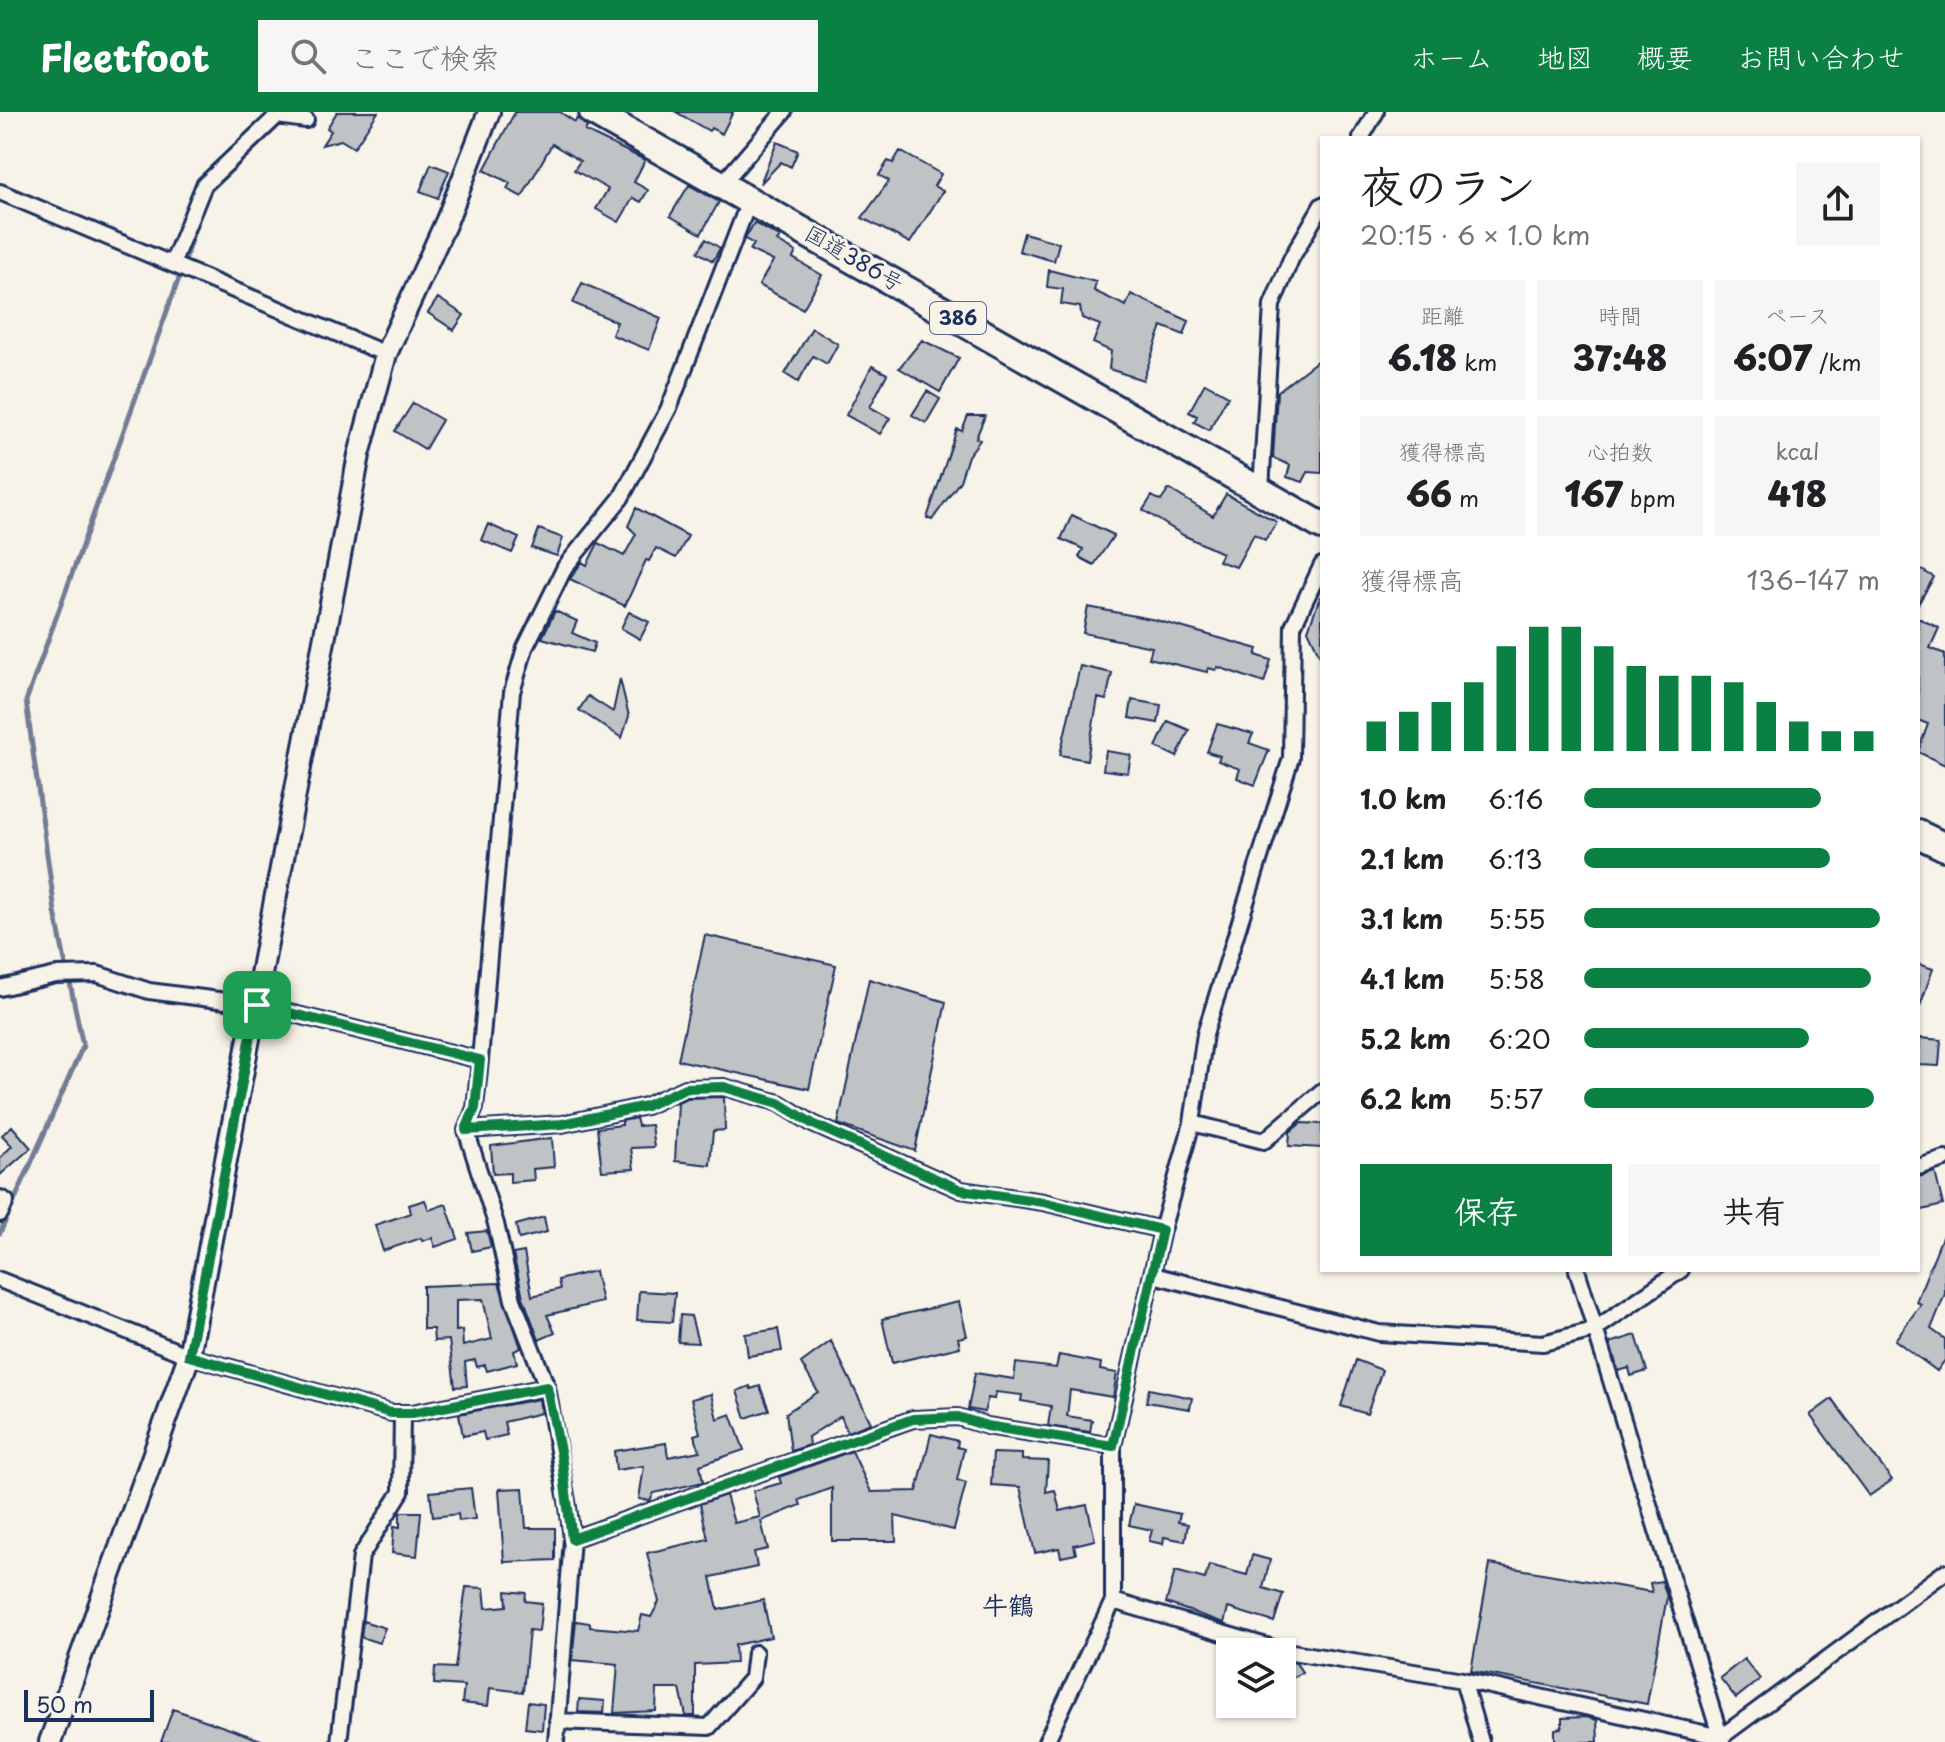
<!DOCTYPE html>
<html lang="ja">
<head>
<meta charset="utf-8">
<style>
	:root { --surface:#fff; --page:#f6f6f6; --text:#202124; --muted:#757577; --accent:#0b8043 }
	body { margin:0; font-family:"Playpen Sans","Klee One",sans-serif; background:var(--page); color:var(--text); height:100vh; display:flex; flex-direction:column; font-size:30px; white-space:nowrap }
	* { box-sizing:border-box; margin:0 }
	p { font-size:26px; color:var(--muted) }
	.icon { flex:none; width:44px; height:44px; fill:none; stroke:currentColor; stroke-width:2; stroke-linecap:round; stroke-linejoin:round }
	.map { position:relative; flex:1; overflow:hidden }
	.sheet { position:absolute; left:1320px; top:24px; width:600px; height:1136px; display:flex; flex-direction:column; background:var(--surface); border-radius:0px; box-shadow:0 2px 6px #0004 }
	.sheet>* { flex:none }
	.buttons { position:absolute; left:1216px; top:1526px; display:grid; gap:16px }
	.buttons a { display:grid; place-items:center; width:80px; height:80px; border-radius:0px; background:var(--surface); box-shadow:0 2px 6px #0004; font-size:40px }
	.scale { position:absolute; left:24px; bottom:20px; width:130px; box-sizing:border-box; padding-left:8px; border:4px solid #1b2f5e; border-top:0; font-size:22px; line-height:28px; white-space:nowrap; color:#1b2f5e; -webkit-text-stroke:6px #f7f3e8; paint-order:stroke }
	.pin { position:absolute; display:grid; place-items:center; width:68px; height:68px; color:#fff; margin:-34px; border-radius:16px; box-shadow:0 4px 12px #0006 }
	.round { display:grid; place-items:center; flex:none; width:84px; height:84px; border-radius:0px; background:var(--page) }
	.headline { display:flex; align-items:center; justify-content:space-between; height:136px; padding:0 40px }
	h1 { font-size:44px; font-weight:800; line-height:60px }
	.figures { display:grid; grid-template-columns:repeat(3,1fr); gap:12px; height:136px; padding:8px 40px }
	.figures div { display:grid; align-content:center; border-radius:0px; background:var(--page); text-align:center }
	.figures b { font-size:34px; font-weight:800 }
	.figures small { font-size:22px; font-weight:400 }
	.figures p { font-size:22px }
	.chart { height:224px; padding:16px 40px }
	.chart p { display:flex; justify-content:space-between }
	.chart svg { width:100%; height:144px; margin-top:8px; stroke:var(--accent); stroke-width:6 }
	.button { display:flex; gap:16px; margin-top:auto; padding:16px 40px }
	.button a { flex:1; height:92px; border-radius:0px; background:var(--accent); color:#fff; font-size:32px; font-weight:800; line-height:92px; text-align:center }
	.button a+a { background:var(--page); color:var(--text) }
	ul { padding:0 40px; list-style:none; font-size:26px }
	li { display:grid; grid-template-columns:128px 96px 1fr; align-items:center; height:60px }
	li i { height:20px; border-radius:10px; background:var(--accent) }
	header { display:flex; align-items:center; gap:48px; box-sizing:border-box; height:112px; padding:0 40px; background:var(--accent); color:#fff }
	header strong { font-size:38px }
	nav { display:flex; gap:44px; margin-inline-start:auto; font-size:28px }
	.search { width:560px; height:72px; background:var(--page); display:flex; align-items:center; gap:20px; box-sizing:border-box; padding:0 28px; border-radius:0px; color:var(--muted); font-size:30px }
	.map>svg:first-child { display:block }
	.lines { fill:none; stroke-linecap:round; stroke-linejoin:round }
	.stream { stroke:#727c95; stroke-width:5 }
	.building { fill:#c0c3c5; stroke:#1b2f5e; stroke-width:2; fill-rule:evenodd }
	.street-casing { stroke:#1b2f5e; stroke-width:20 }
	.secondary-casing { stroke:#1b2f5e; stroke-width:26 }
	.highway-casing { stroke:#1b2f5e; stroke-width:32 }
	.street { stroke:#f7f3e8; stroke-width:14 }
	.secondary { stroke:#f7f3e8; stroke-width:20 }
	.highway { stroke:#f7f3e8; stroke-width:26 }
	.route-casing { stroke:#fff; stroke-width:16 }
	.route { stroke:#0b8043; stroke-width:10 }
	.labels { text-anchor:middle; stroke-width:6; stroke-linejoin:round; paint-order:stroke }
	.shield { fill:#f7f3e8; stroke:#5d6a87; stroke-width:2 }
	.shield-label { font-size:20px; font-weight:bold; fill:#1b2f5e }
	.street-label { font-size:22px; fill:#1b2f5e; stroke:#f7f3e8 }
	.quarter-label { font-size:26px; font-weight:bold; fill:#1b2f5e; stroke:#f7f3e8 }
</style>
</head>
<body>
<header>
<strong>Fleetfoot</strong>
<div class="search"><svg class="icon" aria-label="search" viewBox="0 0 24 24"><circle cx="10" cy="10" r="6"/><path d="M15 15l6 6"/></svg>ここで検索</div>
<nav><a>ホーム</a><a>地図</a><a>概要</a><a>お問い合わせ</a></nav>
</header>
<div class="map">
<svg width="1945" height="1630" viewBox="0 0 1945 1630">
	<rect width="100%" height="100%" fill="#f7f3e8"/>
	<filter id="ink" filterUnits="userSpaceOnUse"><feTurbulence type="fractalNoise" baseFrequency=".0125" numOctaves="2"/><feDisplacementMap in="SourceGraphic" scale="16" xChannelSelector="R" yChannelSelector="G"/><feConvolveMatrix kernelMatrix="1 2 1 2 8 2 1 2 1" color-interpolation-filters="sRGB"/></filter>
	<g filter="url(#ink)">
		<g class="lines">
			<path class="stream" d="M206,82L283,9
				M185,148L199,102
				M66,854L55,800L26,589L179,166
				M0,1121L83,934L70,871"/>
		</g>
		<path class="building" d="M337,0H378L354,36L341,28L322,33L331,19L327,16Z
			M515,0H560L575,10L577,6L587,15L585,19L645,48L634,70L648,78L641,90L633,86L619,110L596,97L608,77L574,58L580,49L552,32L522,85L507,77L510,71L484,58Z
			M676,0H733L722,22L711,16L709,19Z
			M777,30L798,39L791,55L781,50L760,72Z
			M900,39L941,62L934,74L943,79L910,131L862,106L889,69L879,63L888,49L893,51Z
			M431,52L449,59L438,86L420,79Z
			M689,73L719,90L701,122L670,104Z
			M754,111L780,125L777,129L796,140L793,146L822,163L803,197L759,173L773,149L750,138L754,132L745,127Z
			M1024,121L1059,131L1054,149L1019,139Z
			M706,127L720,136L713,149L698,140Z
			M1049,158L1096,170L1094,179L1126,194L1131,182L1189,209L1184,223L1162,214L1143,268L1109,257L1111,239L1093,231L1100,213L1082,206L1080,195L1061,192L1063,177L1047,175Z
			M582,171L661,206L649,238L612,223L617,210L573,191Z
			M438,186L464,203L454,218L428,201Z
			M812,216L838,232L827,252L813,244L798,270L785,262Z
			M922,228L959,246L940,280L899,256Z
			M1322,245V361L1308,360L1303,370L1287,365L1290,353L1273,346L1277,280Z
			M872,254L887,262L870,295L890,306L880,322L846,303Z
			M1205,271L1228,284L1209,318L1194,310L1197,304L1189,300Z
			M927,279L940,287L926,311L912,303Z
			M413,291L442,308L425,337L395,319Z
			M968,304H985L976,326L980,328L968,344L960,369L932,408L927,406L957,317L962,319Z
			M1169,377L1213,404L1226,382L1277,410L1265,428L1254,422L1236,455L1218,449L1222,441L1183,423L1143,398L1152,384L1161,389Z
			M636,396L688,424L676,446L656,436L649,449L646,448L625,494L570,467L582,450L587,453L598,431L624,444L636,422L628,414Z
			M1072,403L1114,423L1094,453L1079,445L1083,437L1061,427Z
			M488,412L519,426L512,441L481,428Z
			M539,417L563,426L557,444L532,436Z
			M1918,456L1934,465L1918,492Z
			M1320,485H1322V548L1308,518Z
			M1088,495L1156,508L1258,537L1256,543L1271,548L1264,571L1218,555L1216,558L1208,556L1207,560L1149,546L1152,535L1083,521Z
			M555,499L577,509L572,521L595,531L592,540L542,526Z
			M629,500L649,510L640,527L621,516Z
			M1918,506L1939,516L1930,536L1945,542V653L1918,640L1928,612L1918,608Z
			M1080,554L1112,561L1106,588L1098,586L1087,648L1060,643Z
			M620,567L629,604L622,626L579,598L588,584L613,600Z
			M1132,588L1161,593L1158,611L1129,606Z
			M1168,609L1189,618L1177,645L1156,635Z
			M1217,612L1253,622L1249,631L1269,638L1255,673L1237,666L1240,657L1218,649L1220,644L1207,640Z
			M1106,639L1131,643L1128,661L1103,658Z
			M705,823L836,853L809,977L678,948Z
			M1918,852L1933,857L1920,894H1918Z
			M869,867L946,890L915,1039L838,1012Z
			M1920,926L1941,928L1939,954L1918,953Z
			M724,985L725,1018L713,1019L710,1053L675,1049L678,990L687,986Z
			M636,1006L638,1014L651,1013L654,1035L631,1036L634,1057L602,1059L597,1016L622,1013V1009Z
			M1301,1011L1322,1012V1036L1289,1034L1290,1020Z
			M12,1014L31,1036L0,1063V1046L12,1034L2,1023Z
			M552,1026L554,1055L533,1057L534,1068L510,1070V1061L493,1062L491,1034Z
			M1935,1060L1943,1093L1918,1099V1065Z
			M425,1088L429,1098L446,1092L458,1127L435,1135L432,1126L422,1129L421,1126L383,1139L375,1113L411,1101L409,1093Z
			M544,1105L547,1120L519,1127L516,1113Z
			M487,1119L491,1135L472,1139L468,1121Z
			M1944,1120L1945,1182L1931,1217L1945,1227V1248L1937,1259L1895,1228L1921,1192L1916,1190Z
			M524,1140L532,1184L560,1177L558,1168L595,1159L602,1190L547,1203L555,1221L539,1228L523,1185L513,1142Z
			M499,1171L521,1236L514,1239L517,1251L487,1259L485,1253L477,1255L475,1248L465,1250L467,1274L455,1275L449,1228L434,1229L433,1217H423V1174ZM483,1187L492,1227L463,1234L462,1218L456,1219V1188Z
			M639,1179L675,1181L672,1210L637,1208Z
			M959,1190L967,1224L958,1226L960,1235L892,1251L882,1207Z
			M680,1203L691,1204L698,1231L678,1230Z
			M778,1217L782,1239L748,1244L745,1222Z
			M1636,1223L1647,1259L1631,1264L1629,1256L1618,1259L1610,1231Z
			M831,1229L871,1311L847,1320L841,1304L808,1325L809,1333L791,1339L786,1301L818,1280L801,1251Z
			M1059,1243L1101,1251L1100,1258L1117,1261L1113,1285L1070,1278L1067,1304L1092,1308L1090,1320L1048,1314L1051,1294L1021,1289L1022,1283L996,1280L994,1287L988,1286L984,1300L968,1297L975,1261L1014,1267L1016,1251L1056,1256Z
			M1356,1248L1382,1258L1367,1302L1341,1294Z
			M750,1274L751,1277L760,1274L769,1298L746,1306L737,1279Z
			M1149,1277L1192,1286L1190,1297L1146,1290Z
			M711,1282L717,1307L731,1302L744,1338L700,1353L703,1370L654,1381L650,1389L639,1387L644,1354L616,1358L614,1339L666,1331L668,1345L700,1339L694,1323L700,1321L691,1287Z
			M539,1287L541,1301L504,1310L507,1323L485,1328L483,1320L463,1324L459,1302Z
			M1832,1287L1892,1368L1869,1384L1810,1303Z
			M931,1322L958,1329L957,1335L964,1337L957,1368L966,1371L954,1418L895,1404L896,1429H832V1376L799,1388L801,1393L761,1409L768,1437L754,1440L757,1455L711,1465L718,1498L763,1488L771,1525L735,1533L736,1551L695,1553V1604H686L680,1577H657L656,1599L614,1601L618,1552L572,1548L576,1509L590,1511V1515L638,1519L642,1503L651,1505L659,1490L647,1441L708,1427L700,1392L726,1383L734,1411L760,1405L753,1379L781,1371L779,1365L852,1339L871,1380L917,1379Z
			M993,1341L1022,1342V1348L1048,1349L1046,1380L1055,1378L1060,1399L1087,1393L1095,1428L1074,1433L1076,1442L1061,1445L1059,1436L1035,1441L1020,1375L991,1373Z
			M471,1376L475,1407L459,1409L458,1402L433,1405L430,1380Z
			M523,1376L526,1416H555V1448L504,1450L499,1377Z
			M1134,1392L1180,1402L1178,1410L1188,1412L1185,1429L1164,1425L1163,1432L1149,1429L1152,1418L1129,1413Z
			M403,1400H421L417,1444L392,1441L394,1414L400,1415V1401Z
			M1252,1443L1270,1448L1263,1476L1283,1482L1274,1510L1228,1496L1224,1511L1166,1491L1175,1459L1205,1467L1209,1453L1247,1463Z
			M1490,1452L1652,1480L1650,1471L1662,1469L1667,1485L1647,1592L1471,1559Z
			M466,1475L484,1476L486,1496L507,1494L506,1479L526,1481L525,1489L542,1491L539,1519L529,1518L523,1580L490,1576L488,1594L462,1591L464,1574L434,1572L435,1555L455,1556Z
			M363,1509L385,1516L379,1531L361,1525Z
			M1744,1547L1760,1567L1736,1586L1720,1566Z
			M1285,1549L1296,1551L1302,1560L1282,1573Z
			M579,1587L605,1589L604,1601L578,1600Z
			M528,1590L544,1592L542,1618L525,1616Z
			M173,1597L261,1628V1630H161Z
			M1586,1605L1597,1608L1598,1630H1555V1617L1562,1616V1606Z"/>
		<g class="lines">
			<g class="street-casing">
				<path id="street" d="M1361,26L1376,0
					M722,72L784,0
					M0,80L386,242
					M172,152L204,73L277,4L306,8
					M1261,378L1272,193L1291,147L1322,93
					M0,876L56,863L97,862L149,879L257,893L480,948
					M1192,1011L1264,1029L1322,979
					M466,1018L562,1012L646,994L685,976L724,975L779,991L813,1012L961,1078L1043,1090L1162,1118
					M1918,1055L1945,1047
					M0,1086L6,1089L0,1102
					M1577,1158L1722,1630
					M1153,1163L1379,1221L1543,1231L1594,1218L1681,1158
					M0,1168L189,1244L391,1301H412L547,1275
					M572,1427L913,1307L958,1305L987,1314L1113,1334
					M1113,1489L1280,1538L1463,1568L1721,1625L1945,1460
					M1463,1568L1481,1630
					M557,1609L709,1615L752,1566L755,1541
					M339,1630L361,1444L401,1380L402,1301
					M556,1630L572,1427L568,1395L547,1275L513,1188L496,1112L466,1018L475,996L480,948L512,580L525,536L565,455L621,386L669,296L750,87
					M1046,1630L1113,1489V1334L1162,1118L1192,1011L1205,922L1291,646L1293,514L1322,453"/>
			</g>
			<g class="secondary-casing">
				<path id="secondary" d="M50,1630L189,1244L359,343L386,242L447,108L489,0"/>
			</g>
			<g class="highway-casing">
				<path id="highway" d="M593,0L1322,414
					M1918,722L1945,735"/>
			</g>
			<use href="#street" class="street"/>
			<use href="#secondary" class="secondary"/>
			<use href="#highway" class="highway"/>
		</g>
	</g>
	<g class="lines" filter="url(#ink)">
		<g class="route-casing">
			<path id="route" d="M257,893L480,948L475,996L466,1018L562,1012L646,994L685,976L724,975L779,991L813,1012L961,1078L1043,1090L1162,1118L1113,1334L987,1314L958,1305L913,1307L572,1427L562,1349L547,1275L412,1301H391L189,1244Z"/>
		</g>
		<use href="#route" class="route"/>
	</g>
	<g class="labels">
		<rect class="shield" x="930" y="190" width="56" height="32" rx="6"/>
		<g class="shield-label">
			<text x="958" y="213">386</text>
		</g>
		<g class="street-label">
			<text transform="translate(854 146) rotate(30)" y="8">国道386号</text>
		</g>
		<g class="quarter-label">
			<text x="1008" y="1503">牛鶴</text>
		</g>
	</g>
</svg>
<div class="buttons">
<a><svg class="icon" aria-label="layers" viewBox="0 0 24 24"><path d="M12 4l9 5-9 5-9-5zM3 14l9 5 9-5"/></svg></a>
</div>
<div class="scale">50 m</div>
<div class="pin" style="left:257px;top:893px;background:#1e9e55"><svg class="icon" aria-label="arrive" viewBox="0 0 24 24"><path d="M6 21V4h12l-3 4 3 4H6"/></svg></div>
<section class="sheet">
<div class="headline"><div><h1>夜のラン</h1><p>20:15 · 6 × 1.0 km</p></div><a class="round"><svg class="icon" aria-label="share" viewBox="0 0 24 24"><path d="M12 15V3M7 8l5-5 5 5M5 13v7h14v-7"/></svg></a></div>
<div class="figures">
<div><p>距離</p><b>6.18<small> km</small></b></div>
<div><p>時間</p><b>37:48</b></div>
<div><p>ペース</p><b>6:07<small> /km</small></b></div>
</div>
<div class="figures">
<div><p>獲得標高</p><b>66<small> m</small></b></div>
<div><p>心拍数</p><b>167<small> bpm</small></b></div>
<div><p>kcal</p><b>418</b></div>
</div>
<div class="chart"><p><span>獲得標高</span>136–147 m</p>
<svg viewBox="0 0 160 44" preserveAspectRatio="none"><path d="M5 44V35M15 44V32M25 44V29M35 44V23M45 44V12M55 44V6M65 44V6M75 44V12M85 44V18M95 44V21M105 44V21M115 44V23M125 44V29M135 44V35M145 44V38M155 44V38"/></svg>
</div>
<ul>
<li><b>1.0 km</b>6:16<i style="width:80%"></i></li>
<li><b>2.1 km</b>6:13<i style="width:83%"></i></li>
<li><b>3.1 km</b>5:55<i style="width:100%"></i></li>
<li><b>4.1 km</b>5:58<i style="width:97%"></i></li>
<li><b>5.2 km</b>6:20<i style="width:76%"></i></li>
<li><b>6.2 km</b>5:57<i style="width:98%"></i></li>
</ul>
<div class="button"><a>保存</a><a>共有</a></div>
</section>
</div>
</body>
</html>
